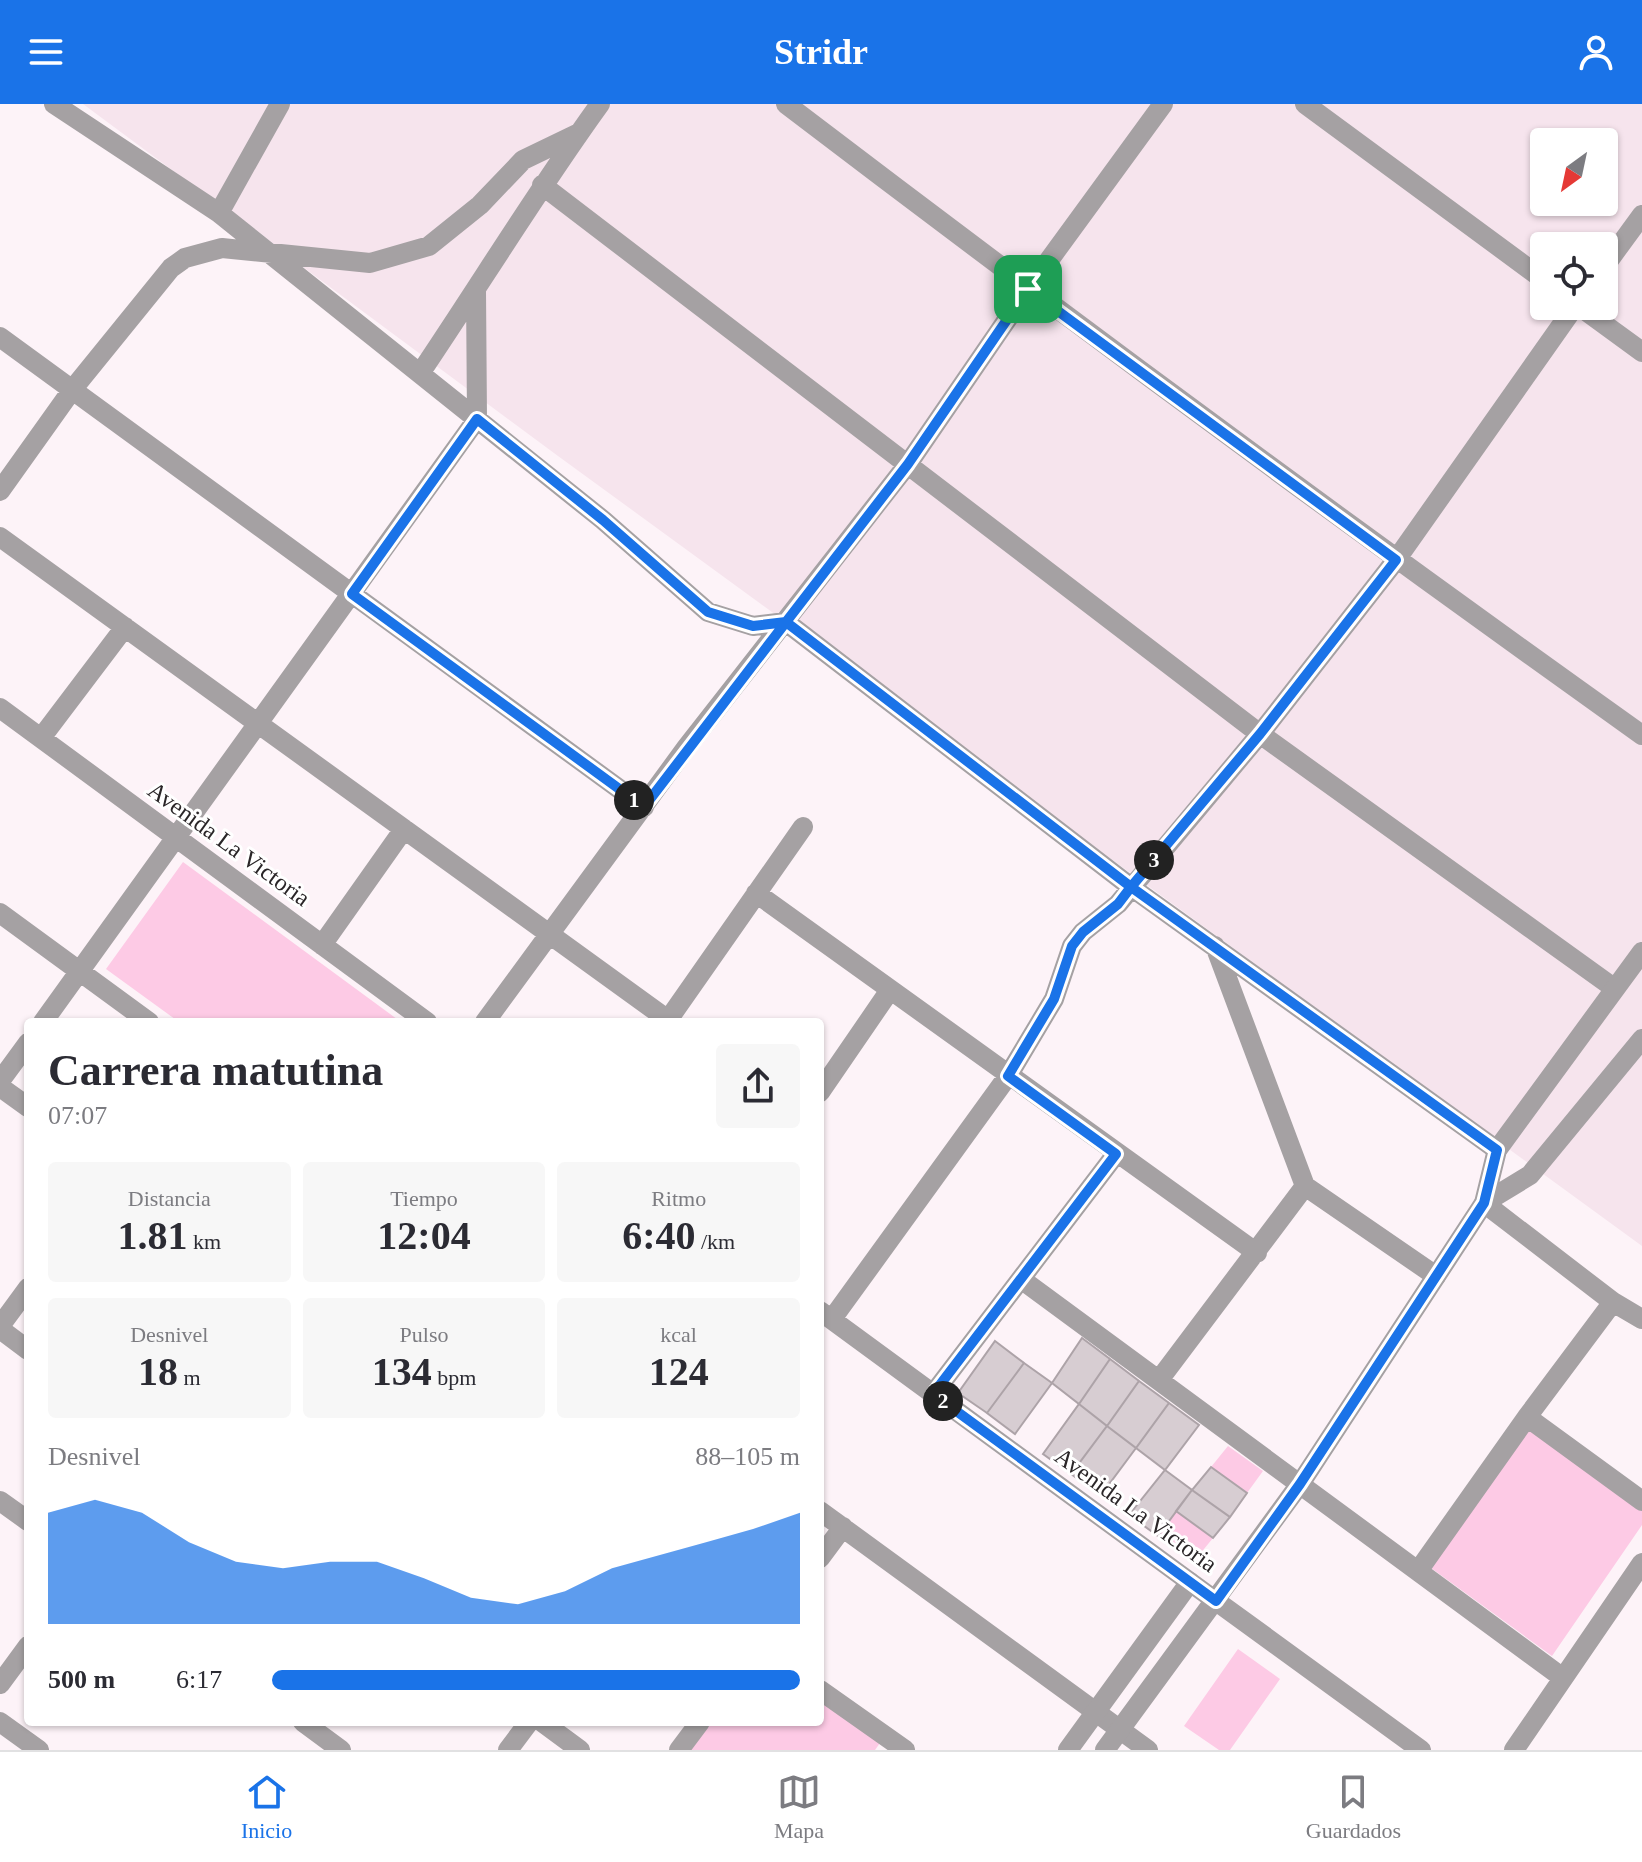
<!DOCTYPE html>
<html lang="es">
<head>
<meta charset="utf-8">
<style>
	:root { --surface:#fff; --page:#f7f7f7; --text:#2b2b33; --muted:#7c7c81; --line:#e1e1e2; --accent:#1a73e8 }
	body { margin:0; font-family:"Times New Roman",serif; background:var(--page); color:var(--text); height:100vh; display:flex; flex-direction:column; font-size:30px; white-space:nowrap }
	* { box-sizing:border-box; margin:0 }
	p { font-size:26px; color:var(--muted) }
	.icon { flex:none; width:44px; height:44px; fill:none; stroke:currentColor; stroke-width:2; stroke-linecap:round; stroke-linejoin:round }
	.map { position:relative; flex:1; overflow:hidden }
	.side { position:absolute; left:24px; top:914px; width:800px; height:708px; display:flex; flex-direction:column; background:var(--surface); border-radius:8px; box-shadow:0 2px 6px #0004 }
	.side>* { flex:none }
	.needle { width:52px; rotate:213deg }
	.buttons { position:absolute; left:1530px; top:24px; display:grid; gap:16px }
	.buttons a { display:grid; place-items:center; width:88px; height:88px; border-radius:8px; background:var(--surface); box-shadow:0 2px 6px #0004; font-size:40px }
	.pin { position:absolute; display:grid; place-items:center; width:68px; height:68px; color:#fff; margin:-34px; border-radius:16px; box-shadow:0 4px 12px #0006 }
	.km { position:absolute; width:40px; height:40px; margin:-20px; border-radius:50%; background:#222; color:#fff; font-size:22px; line-height:40px; text-align:center }
	.round { display:grid; place-items:center; flex:none; width:84px; height:84px; border-radius:8px; background:var(--page) }
	.summary { display:flex; align-items:center; justify-content:space-between; height:136px; padding:0 24px }
	h1 { font-size:44px; font-weight:600; line-height:60px }
	.stats { display:grid; grid-template-columns:repeat(3,1fr); gap:12px; height:136px; padding:8px 24px }
	.stats div { display:grid; align-content:center; border-radius:8px; background:var(--page); text-align:center }
	.stats b { font-size:40px; font-weight:600 }
	.stats small { font-size:22px; font-weight:400 }
	.stats p { font-size:22px }
	.chart { height:224px; padding:16px 24px }
	.chart p { display:flex; justify-content:space-between }
	.chart svg { width:100%; height:144px; margin-top:8px; fill:var(--accent); opacity:.7 }
	ul { padding:0 24px; list-style:none; font-size:26px }
	li { display:grid; grid-template-columns:128px 96px 1fr; align-items:center; height:60px }
	li i { height:20px; border-radius:10px; background:var(--accent) }
	header { display:flex; justify-content:space-between; align-items:center; height:104px; padding:0 24px; background:var(--accent); color:#fff; font-size:36px; font-weight:600 }
	.tabs { display:flex; justify-content:space-around; align-items:center; height:112px; border-top:2px solid var(--line); background:var(--surface); font-size:22px; color:var(--muted) }
	.tabs a { display:grid; justify-items:center; gap:4px }
	.tabs .on { color:var(--accent) }
	.map>svg:first-child { display:block }
	.built { fill:#f6e4ed; fill-rule:evenodd }
	.green { fill:#fdcae5 }
	.building { fill:#d7cdd2; stroke:#ada3a8; stroke-width:2 }
	.lines { fill:none; stroke-linecap:round; stroke-linejoin:round }
	.minor { stroke:#a5a1a3; stroke-width:20 }
	.tertiary { stroke:#a5a1a3; stroke-width:20 }
	.route-casing { stroke:#fff; stroke-width:16 }
	.route { stroke:#1a73e8; stroke-width:10 }
	.labels { text-anchor:middle; stroke-width:6; stroke-linejoin:round; paint-order:stroke }
	.street-label { font-size:24px; fill:#2a2628; stroke:#fff }
</style>
</head>
<body>
<header><svg class="icon" aria-label="menu" viewBox="0 0 24 24"><path d="M4 6h16M4 12h16M4 18h16"/></svg>Stridr<svg class="icon" aria-label="person" viewBox="0 0 24 24"><circle cx="12" cy="8" r="4"/><path d="M4 21q1-7 8-7t8 7"/></svg></header>
<div class="map">
<svg width="1642" height="1646" viewBox="0 0 1642 1646">
	<rect width="100%" height="100%" fill="#fdf3f8"/>
	<path class="built" d="M83,0H1642V1142L558,352ZM1544,38H1604V98H1544ZM1544,142H1604V202H1544Z"/>
	<path class="green" d="M183,758L401,918H179L106,865Z
		M1529,1323L1642,1406V1421L1552,1552L1431,1464Z
		M1228,1342L1263,1367L1247,1389L1211,1363Z
		M1176,1407L1213,1434L1195,1456L1158,1432Z
		M1238,1545L1280,1575L1230,1646H1219L1184,1622Z
		M820,1596L880,1639L875,1646H688L708,1618H820Z"/>
	<path class="building" d="M1082,1234L1110,1255L1079,1300L1052,1279Z
		M995,1237L1024,1259L987,1309L958,1289Z
		M1110,1255L1139,1277L1107,1322L1079,1300Z
		M1024,1259L1052,1279L1015,1330L987,1309Z
		M1139,1277L1169,1299L1136,1344L1107,1322Z
		M1169,1299L1199,1321L1165,1366L1136,1344Z
		M1079,1300L1107,1322L1071,1370L1043,1350Z
		M1107,1322L1136,1344L1101,1391L1071,1370Z
		M1211,1363L1247,1389L1230,1413L1192,1386Z
		M1165,1366L1192,1386L1158,1432L1129,1411Z
		M1192,1386L1230,1413L1213,1434L1176,1407Z"/>
	<g class="lines">
		<path class="minor" d="M54,0L219,109L603,416L708,508L753,522L786,518L1131,783L1497,1046
			M786,0C1068,215 1353,425 1642,631
			M1305,0L1544,176
			M542,81L1260,630L1614,884
			M219,109L280,0
			M1604,163L1642,111
			M1579,202L1642,248
			M0,233L644,703
			M421,268C481,179 537,87 600,0
			M0,387L72,286L171,164L185,154L222,144L370,159L429,142L480,101L523,56L579,29
			M0,433L671,918
			M0,604L427,918
			M41,634L125,523
			M756,789L1257,1149
			M0,809L149,918
			M322,841L404,725
			M1215,842L1305,1082L1436,1172
			M668,916L803,723
			M43,918L477,315L476,187
			M485,918L686,644L908,360L1028,185L1163,0
			M0,977L28,939
			M0,983L28,1003
			M820,988L890,886
			M1484,1099L1613,1198L1642,1215
			M1021,1175L1563,1574
			M820,1207L1190,1478
			M832,1215L1008,972L1054,895L1072,842L1083,828L1118,800L1260,630L1396,456L1575,202
			M0,1222L28,1184
			M0,1225L28,1246
			M1159,1276L1305,1082
			M933,1290L1116,1050
			M1527,1313L1642,1397
			M0,1397L28,1417
			M820,1407L1148,1646
			M820,1454L843,1423
			M1418,1467L1527,1313L1613,1198
			M1216,1497L1421,1646
			M0,1580L28,1542
			M820,1586L905,1646
			M0,1618L39,1646
			M303,1618L341,1646
			M542,1618L580,1646
			M508,1646L529,1618
			M679,1646L700,1618
			M1514,1646L1642,1459"/>
		<path class="tertiary" d="M1484,1099L1530,1071L1642,935
			M1068,1646L1190,1478L1216,1497
			M1105,1646L1300,1380L1484,1099L1497,1046L1642,848"/>
	</g>
	<g class="lines">
		<g class="route-casing">
			<path id="route" d="M1028,185L908,360L786,518L753,522L708,508L603,416L477,315L352,490L644,703L786,518L1131,783L1118,800L1083,828L1072,842L1054,895L1008,972L1116,1050L933,1290L1216,1497L1300,1380L1484,1099L1497,1046L1131,783L1260,630L1396,456L1028,185"/>
		</g>
		<use href="#route" class="route"/>
	</g>
	<g class="labels">
		<g class="street-label">
			<text transform="translate(229 740) rotate(36)" y="8">Avenida La Victoria</text>
			<text transform="translate(1136 1406) rotate(36)" y="8">Avenida La Victoria</text>
		</g>
	</g>
</svg>
<div class="buttons">
<a><svg class="needle" viewBox="-14 -14 28 28"><path d="M0-13l5 13h-10z" fill="#e53935"/><path d="M0 13l5-13h-10z" fill="#7c7c81"/></svg></a>
<a><svg class="icon" aria-label="locate" viewBox="0 0 24 24"><circle cx="12" cy="12" r="6"/><path d="M12 2v4M12 18v4M2 12h4M18 12h4"/></svg></a>
</div>
<div class="pin" style="left:1028px;top:185px;background:#1e9e55"><svg class="icon" aria-label="arrive" viewBox="0 0 24 24"><path d="M6 21V4h12l-3 4 3 4H6"/></svg></div>
<b class="km" style="left:634px;top:696px">1</b>
<b class="km" style="left:943px;top:1297px">2</b>
<b class="km" style="left:1154px;top:756px">3</b>
<section class="side">
<div class="summary"><div><h1>Carrera matutina</h1><p>07:07</p></div><a class="round"><svg class="icon" aria-label="share" viewBox="0 0 24 24"><path d="M12 15V3M7 8l5-5 5 5M5 13v7h14v-7"/></svg></a></div>
<div class="stats">
<div><p>Distancia</p><b>1.81<small> km</small></b></div>
<div><p>Tiempo</p><b>12:04</b></div>
<div><p>Ritmo</p><b>6:40<small> /km</small></b></div>
</div>
<div class="stats">
<div><p>Desnivel</p><b>18<small> m</small></b></div>
<div><p>Pulso</p><b>134<small> bpm</small></b></div>
<div><p>kcal</p><b>124</b></div>
</div>
<div class="chart"><p><span>Desnivel</span>88–105 m</p>
<svg viewBox="0 0 160 44" preserveAspectRatio="none"><path d="M0 44V10L10 6L20 10L30 19L40 25L50 27L60 25L70 25L80 30L90 36L100 38L110 34L120 27L130 23L140 19L150 15L160 10V44z"/></svg>
</div>
<ul>
<li><b>500 m</b>6:17<i style="width:100%"></i></li>
</ul>
</section>
</div>
<nav class="tabs">
<a class="on"><svg class="icon" aria-label="home" viewBox="0 0 24 24"><path d="M3 11l9-7 9 7M6 9v11h12V9"/></svg>Inicio</a>
<a><svg class="icon" aria-label="map" viewBox="0 0 24 24"><path d="M3 6l6-2 6 2 6-2v14l-6 2-6-2-6 2zM9 4v14M15 6v14"/></svg>Mapa</a>
<a><svg class="icon" aria-label="saved" viewBox="0 0 24 24"><path d="M7 4h10v16l-5-4-5 4z"/></svg>Guardados</a>
</nav>
</body>
</html>
